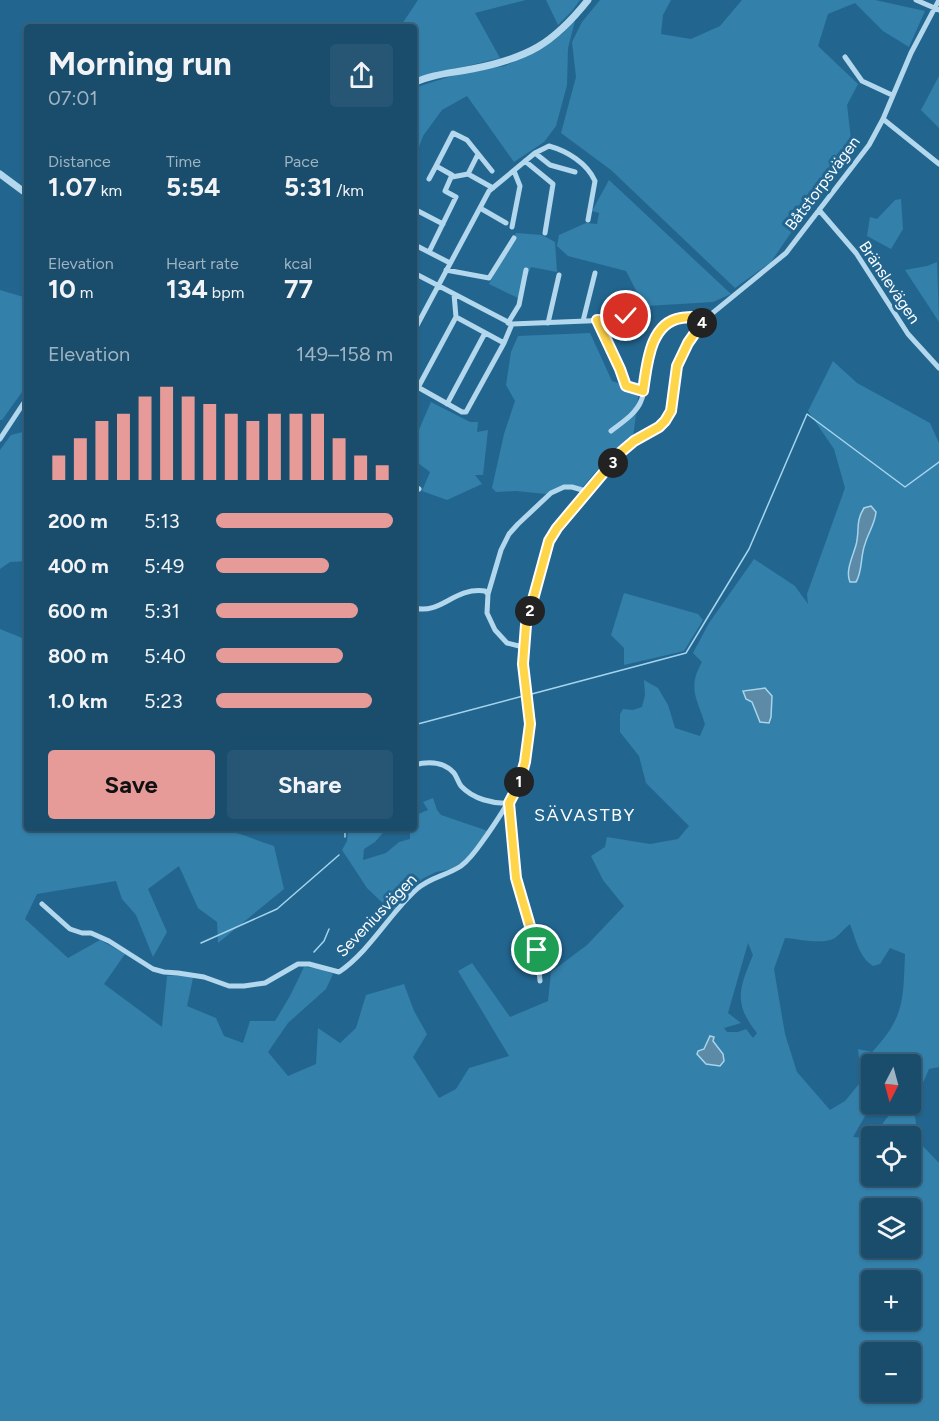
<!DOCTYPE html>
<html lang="en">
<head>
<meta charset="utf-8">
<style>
	:root { --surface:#1a4c6c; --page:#275674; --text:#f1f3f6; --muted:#9fb4c2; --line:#38637f; --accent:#e69b98 }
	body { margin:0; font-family:Figtree,sans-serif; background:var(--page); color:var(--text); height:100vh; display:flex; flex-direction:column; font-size:22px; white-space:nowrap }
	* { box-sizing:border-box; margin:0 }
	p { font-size:20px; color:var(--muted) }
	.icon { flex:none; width:33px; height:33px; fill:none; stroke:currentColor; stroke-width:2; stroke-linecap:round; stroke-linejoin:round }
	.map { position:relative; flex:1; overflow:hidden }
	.side { position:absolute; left:24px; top:24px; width:393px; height:807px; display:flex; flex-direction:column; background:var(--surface); border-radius:6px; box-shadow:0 2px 4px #0004,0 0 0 2px var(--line) }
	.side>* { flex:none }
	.needle { width:39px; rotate:186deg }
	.buttons { position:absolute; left:861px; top:1054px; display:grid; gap:12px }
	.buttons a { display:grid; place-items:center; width:60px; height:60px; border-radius:6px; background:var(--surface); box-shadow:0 2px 4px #0004,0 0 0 2px var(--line); font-size:30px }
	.pin { position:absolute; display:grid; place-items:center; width:51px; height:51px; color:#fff; margin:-26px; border:3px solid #fff; border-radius:50%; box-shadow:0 2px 6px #0007 }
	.km { position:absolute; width:30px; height:30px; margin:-15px; border-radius:50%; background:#222; color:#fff; font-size:16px; line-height:30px; text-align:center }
	.round { display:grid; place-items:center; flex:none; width:63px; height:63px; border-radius:6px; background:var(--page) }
	.summary { display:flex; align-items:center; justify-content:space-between; height:102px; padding:0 24px }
	h1 { font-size:33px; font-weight:700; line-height:45px }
	.metrics { display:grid; grid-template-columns:repeat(3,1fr); gap:9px; height:102px; padding:6px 24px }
	.metrics div { display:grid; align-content:center }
	.metrics b { font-size:26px; font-weight:700 }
	.metrics small { font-size:16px; font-weight:400 }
	.metrics p { font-size:16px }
	.chart { height:168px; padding:12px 24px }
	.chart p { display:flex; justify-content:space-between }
	.chart svg { width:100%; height:108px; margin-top:6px; stroke:var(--accent); stroke-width:6 }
	.button { display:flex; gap:12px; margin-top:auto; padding:12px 24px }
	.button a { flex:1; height:69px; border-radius:6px; background:var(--accent); color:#111; font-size:24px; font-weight:700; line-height:69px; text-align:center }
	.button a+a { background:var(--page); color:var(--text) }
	ul { padding:0 24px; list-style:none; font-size:20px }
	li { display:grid; grid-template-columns:96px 72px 1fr; align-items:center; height:45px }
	li i { height:15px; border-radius:8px; background:var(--accent) }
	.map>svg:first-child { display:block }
	.green { fill:#3380ab; fill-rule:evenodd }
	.water { fill:#5d8aa6; stroke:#a6d4ed; stroke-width:1.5 }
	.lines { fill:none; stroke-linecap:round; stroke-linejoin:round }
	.stream { stroke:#a6d4ed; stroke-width:1.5 }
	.minor { stroke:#b3d7ec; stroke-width:5 }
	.tertiary { stroke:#b3d7ec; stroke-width:7 }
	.route-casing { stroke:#fff; stroke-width:12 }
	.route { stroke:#ffd54a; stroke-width:8 }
	.labels { text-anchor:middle; stroke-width:6; stroke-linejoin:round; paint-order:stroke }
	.street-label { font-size:16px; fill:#fff; stroke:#226690 }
	.neighbourhood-label { font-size:18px; letter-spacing:1.5px; fill:#fff; stroke:#226690 }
</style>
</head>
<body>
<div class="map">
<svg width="939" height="1421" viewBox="0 0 939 1421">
	<rect width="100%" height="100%" fill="#226690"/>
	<path class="green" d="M418,0H526L475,13L500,58L414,79V27H400Z
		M546,0H580L572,11L558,25Z
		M600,0H671L663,15L661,34L691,39L720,26L742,0H875L925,11L909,47L883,31L855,3L828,14L818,46L858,84L847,105L852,148L820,190L771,262L735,288L611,170L561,133L576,77L572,42L582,22Z
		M576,17L568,48L567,85L556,126L544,142L514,162L467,96L442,110L423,136L414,161V88L464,72L505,66L544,47L563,33Z
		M939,76V128L921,110Z
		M609,180L731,294L713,302L646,306L637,304L639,296L626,271L568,256L557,246L559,235L586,223L597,224L599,213L592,211Z
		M901,199L903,229L891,249L867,236L870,217L877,219L895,200Z
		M516,233L542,235L555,242L557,272L531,267L518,298L489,284Z
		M937,262L939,322L905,270L927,266Z
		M0,290L27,298V385L2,420H0Z
		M590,333L612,381L626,386L640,382L633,438L617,447L580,490L557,489L546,494L516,491L496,492L492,488L504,434L515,401L506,385L511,352L518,336Z
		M833,361L857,383L930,423L939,443V1067L929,1069L918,1094L911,1097L910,1065H872L871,1082L859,1058L858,1049L872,1052C905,1017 903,1000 905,954L890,948L880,964L873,966C858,956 856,939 850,924C845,928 840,934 835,938C824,945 798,939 785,938L774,969L785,1034L797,1072L830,1110L845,1101L864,1078L871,1091L872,1104L853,1137L871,1138L872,1176H910V1137H873C888,1118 887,1110 913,1104L919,1142L939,1163V1421H0V629L27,640V828H173C186,834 204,825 219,828C237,832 256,840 274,846L284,889L218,943L217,922L198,908L179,866L148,889L167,932L153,957L136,915L122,899L116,881L37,894L25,919L68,958L100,940L125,954L104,984L162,1027L167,976L180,975L193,978L187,1006L216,1018L224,1036L243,1043L250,1021H275L290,996L304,967L317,968L333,974L326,989L288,1023L268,1052L288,1076L316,1064L318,1028L340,1043L356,1028L366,995L404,984L414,1011L427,1034L413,1057L439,1098L456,1089L469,1068L509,1056L458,971L472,963L510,1017L548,1001L551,972L587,945L624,906L603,880L591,856L605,847L607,837L650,844L678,839L689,826L646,783L639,756L620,732V714L623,709L633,710L642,707L645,695L644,680L658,688L668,705L675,728L700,736L705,724C697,698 687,688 702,662L693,653L709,623L754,559L795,586L808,604L807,594L845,488L834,449L808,411ZM748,943L753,955C739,989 733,1003 757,1033L753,1038L746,1029L738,1032H727L724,1028L741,1023L728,1013ZM872,1209H910V1248H872ZM872,1281H910V1320H872ZM872,1353H910V1392H872Z
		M431,402L470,422H478L477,432L488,430L483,475H475L482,484L447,500L422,491L430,472L414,460V441Z
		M27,431V561L10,562L0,569V450L11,435Z
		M624,593L698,614L703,620L684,651L624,665V648L611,635Z
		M433,798L437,810L441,815L488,831L468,858L452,869L436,872L422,879L393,913L367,888L342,850L347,841L348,832L387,828L375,842L364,849L363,860L386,853L399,842L410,839V829L414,828L416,815L428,810L423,802Z"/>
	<path class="water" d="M871,506L876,512C875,524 868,533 865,544C860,557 863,570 856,582H850C845,571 853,556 856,545C860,530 855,522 864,508Z
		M765,688L772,696L771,717L769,723L760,722L752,702L746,699L743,691Z
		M710,1036L714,1037L713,1041L723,1054L724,1061L720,1066L706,1064L697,1054L698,1051L704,1049Z"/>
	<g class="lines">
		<path class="stream" d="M528,695L686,653L749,549L807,414L905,487L939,462
			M414,725L523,696
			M345,828V837
			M201,943L277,909L339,855
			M314,952L324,941L329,929"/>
		<path class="minor" d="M916,0L939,10
			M845,57L862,81L892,95
			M883,119L939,164
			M535,153L550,165L575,172
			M478,154L468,174L493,188
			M525,161L553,184L545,233
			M452,177L468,174
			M429,179L436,166
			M414,186H415
			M480,208L506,223
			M819,210L856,253L908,334L939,368
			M418,211L443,224
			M512,227L520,186L514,171
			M415,245L450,263
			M429,252L456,197L445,191L452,175L436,166L453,133L467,140L492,171
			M446,270L489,278L514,238
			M414,273L512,324L611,320L637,316
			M454,294L456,317L504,343L512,324
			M625,294L626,317
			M597,319L620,369L626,386L643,391
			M583,321L595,273
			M508,323L519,305L526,270
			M548,323L559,275
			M414,331L489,191L535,153L549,146C567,151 587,163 595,181L588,220
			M414,385L462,412H466L504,343
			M414,395L456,317
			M447,404L485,333
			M611,431C621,423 636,414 641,401C646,391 645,375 647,364C652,336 673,307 704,320
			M0,439L27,398
			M414,486L419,489
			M414,608C442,615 453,587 485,591L488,594
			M523,647L507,643L495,630L487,613L488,594L501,550L509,534L518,524L551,493L564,487H572L589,492
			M414,765C429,761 443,761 454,773C457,777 458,782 461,786C473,799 493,804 509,803L516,878L537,950L540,981
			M42,904L70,929L82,933H91L109,941L153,969L164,972L178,973L204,977L229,986H244L265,983L298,964H309L339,972C370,951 389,914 417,889C430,877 446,876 461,866C472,858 479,846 487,835C515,795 525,776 530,727C531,708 523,684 523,664C522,636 530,610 538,583C543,564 546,545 557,528L621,452L634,441L659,427L665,421L671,411L677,366L688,343L704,320L786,253L869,145L883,119L911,53L939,0"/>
		<path class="tertiary" d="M414,83C432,74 453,73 472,69C528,58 553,44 588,0
			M0,174L27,194"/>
	</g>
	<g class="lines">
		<g class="route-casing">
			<path id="route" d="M537,950L516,878L509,803L519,784L525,762L530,724L523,664L526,625L549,541L557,528L621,452L634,441L659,427L665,421L671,411L677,366L688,343L704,320C696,316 690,317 681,318C649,323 647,366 643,391L626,386L620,369L597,320H611L626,316"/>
		</g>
		<use href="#route" class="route"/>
	</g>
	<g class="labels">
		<g class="street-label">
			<text transform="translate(822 183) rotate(-53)" y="6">Båtstorpsvägen</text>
			<text transform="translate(890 282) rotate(56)" y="6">Bränslevägen</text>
			<text transform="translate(376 915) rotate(-46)" y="6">Seveniusvägen</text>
		</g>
		<g class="neighbourhood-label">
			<text x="585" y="821">SÄVASTBY</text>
		</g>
	</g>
</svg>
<div class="buttons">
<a><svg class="needle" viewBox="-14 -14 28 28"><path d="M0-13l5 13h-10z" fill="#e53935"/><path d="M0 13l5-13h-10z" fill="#9fb4c2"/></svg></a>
<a><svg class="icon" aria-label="locate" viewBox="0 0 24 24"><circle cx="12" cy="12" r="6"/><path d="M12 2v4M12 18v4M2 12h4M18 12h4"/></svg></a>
<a><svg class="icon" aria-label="layers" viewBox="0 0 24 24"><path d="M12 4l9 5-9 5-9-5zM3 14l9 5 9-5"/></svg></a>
<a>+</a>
<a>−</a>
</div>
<div class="pin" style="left:537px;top:950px;background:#1e9e55"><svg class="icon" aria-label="arrive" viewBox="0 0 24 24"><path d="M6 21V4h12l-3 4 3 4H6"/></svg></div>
<div class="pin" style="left:626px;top:316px;background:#d93025"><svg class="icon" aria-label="check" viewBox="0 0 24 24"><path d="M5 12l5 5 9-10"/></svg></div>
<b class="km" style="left:519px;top:782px">1</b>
<b class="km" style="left:530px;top:611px">2</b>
<b class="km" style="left:613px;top:463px">3</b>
<b class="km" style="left:702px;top:323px">4</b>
<section class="side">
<div class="summary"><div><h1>Morning run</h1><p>07:01</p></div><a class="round"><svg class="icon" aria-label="share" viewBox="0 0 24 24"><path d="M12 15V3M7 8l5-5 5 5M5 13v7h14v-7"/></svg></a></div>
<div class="metrics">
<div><p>Distance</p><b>1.07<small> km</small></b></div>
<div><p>Time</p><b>5:54</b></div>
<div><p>Pace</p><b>5:31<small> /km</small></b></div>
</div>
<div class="metrics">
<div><p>Elevation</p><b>10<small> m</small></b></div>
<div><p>Heart rate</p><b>134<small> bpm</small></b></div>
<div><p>kcal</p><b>77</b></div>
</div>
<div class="chart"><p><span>Elevation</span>149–158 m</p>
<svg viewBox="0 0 160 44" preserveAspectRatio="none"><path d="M5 44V34M15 44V27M25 44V20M35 44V17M45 44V10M55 44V6M65 44V10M75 44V13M85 44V17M95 44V20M105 44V17M115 44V17M125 44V17M135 44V27M145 44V34M155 44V38"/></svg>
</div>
<ul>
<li><b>200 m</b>5:13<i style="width:100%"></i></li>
<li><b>400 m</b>5:49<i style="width:64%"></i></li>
<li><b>600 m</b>5:31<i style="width:80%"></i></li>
<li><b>800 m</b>5:40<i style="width:72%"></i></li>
<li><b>1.0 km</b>5:23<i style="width:88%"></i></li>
</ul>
<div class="button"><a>Save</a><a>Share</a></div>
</section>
</div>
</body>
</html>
